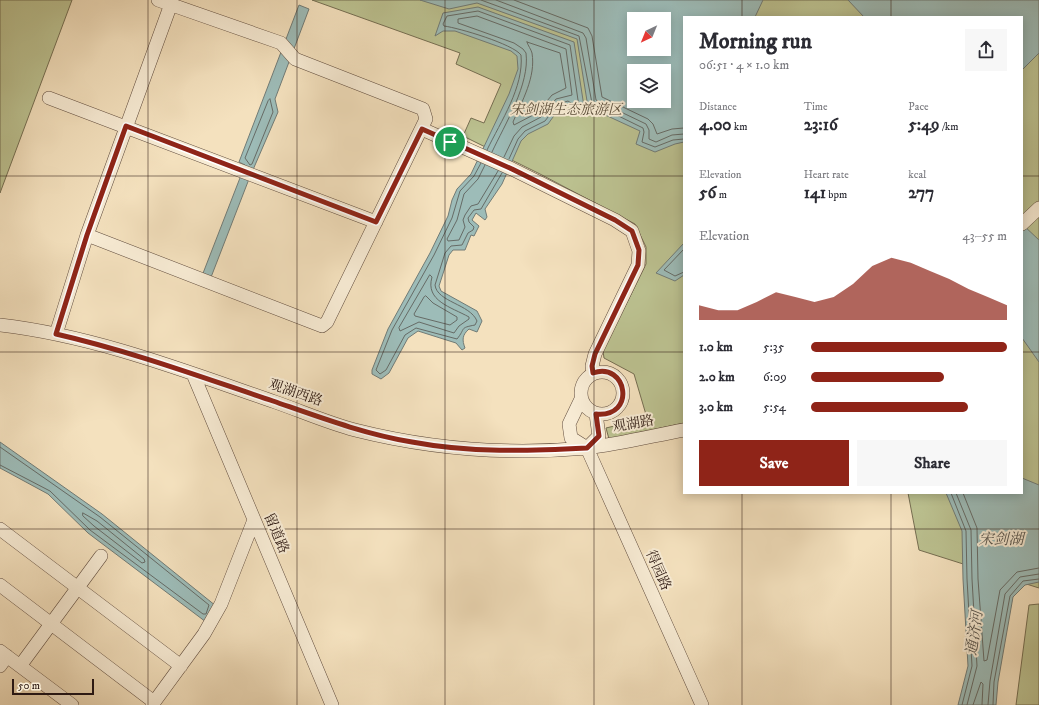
<!DOCTYPE html>
<html lang="en">
<head>
<meta charset="utf-8">
<style>
	:root { --surface:#fff; --page:#f7f7f7; --text:#2b2b33; --muted:#7c7c81; --accent:#8f2418 }
	body { margin:0; font-family:"IM FELL DW Pica","Noto Serif SC",serif; background:var(--page); color:var(--text); height:100vh; display:flex; flex-direction:column; font-size:15px; white-space:nowrap }
	* { box-sizing:border-box; margin:0 }
	p { font-size:13px; color:var(--muted) }
	.icon { flex:none; width:22px; height:22px; fill:none; stroke:currentColor; stroke-width:2; stroke-linecap:round; stroke-linejoin:round }
	.map { position:relative; flex:1; overflow:hidden }
	.drawer { position:absolute; left:683px; top:16px; width:340px; height:478px; display:flex; flex-direction:column; background:var(--surface); border-radius:0px; box-shadow:0 2px 10px #0003 }
	.drawer>* { flex:none }
	.needle { width:26px; rotate:223deg }
	.fabs { position:absolute; left:627px; top:12px; display:grid; gap:8px }
	.fabs a { display:grid; place-items:center; width:44px; height:44px; border-radius:0px; background:var(--surface); box-shadow:0 2px 10px #0003; font-size:20px }
	.scale { position:absolute; left:12px; bottom:10px; width:82px; box-sizing:border-box; padding-left:4px; border:2px solid #2e1a13; border-top:0; font-size:11px; line-height:14px; white-space:nowrap; color:#2e1a13; -webkit-text-stroke:3px #f8ecd5; paint-order:stroke }
	.pin { position:absolute; display:grid; place-items:center; width:34px; height:34px; color:#fff; margin:-17px; border:2px solid #fff; border-radius:50%; box-shadow:0 1px 4px #0007 }
	.round { display:grid; place-items:center; flex:none; width:42px; height:42px; border-radius:0px; background:var(--page) }
	.summary { display:flex; align-items:center; justify-content:space-between; height:68px; padding:0 16px }
	h1 { font-size:22px; font-weight:800; line-height:30px }
	.metrics { display:grid; grid-template-columns:repeat(3,1fr); gap:6px; height:68px; padding:4px 16px }
	.metrics div { display:grid; align-content:center }
	.metrics b { font-size:17px; font-weight:800 }
	.metrics small { font-size:11px; font-weight:400 }
	.metrics p { font-size:11px }
	.chart { height:112px; padding:8px 16px }
	.chart p { display:flex; justify-content:space-between }
	.chart svg { width:100%; height:72px; margin-top:4px; fill:var(--accent); opacity:.7 }
	.action { display:flex; gap:8px; margin-top:auto; padding:8px 16px }
	.action a { flex:1; height:46px; border-radius:0px; background:var(--accent); color:#fff; font-size:16px; font-weight:800; line-height:46px; text-align:center }
	.action a+a { background:var(--page); color:var(--text) }
	ul { padding:0 16px; list-style:none; font-size:13px }
	li { display:grid; grid-template-columns:64px 48px 1fr; align-items:center; height:30px }
	li i { height:10px; border-radius:5px; background:var(--accent) }
	.map>svg:first-child { display:block }
	.green { fill:#bcc291; stroke:#756e52; fill-rule:evenodd }
	.water { fill:#9dbcb8; stroke:#717b76; fill-rule:evenodd }
	.lines { fill:none; stroke-linecap:round; stroke-linejoin:round }
	.shore { stroke:#666b66; stroke-width:1 }
	.minor-casing { stroke:#604c3e; stroke-width:14 }
	.minor { stroke:#f8ecd5; stroke-width:13 }
	.route-casing { stroke:#fff; stroke-width:8 }
	.route { stroke:#8f2418; stroke-width:5 }
	.grid { fill:none; stroke:#2e1a13; stroke-width:1; stroke-opacity:0.55 }
	.labels { text-anchor:middle; stroke-width:4; stroke-linejoin:round; paint-order:stroke }
	.park-label { font-size:14px; font-style:italic; fill:#594c39; stroke:#f8ecd5 }
	.street-label { font-size:14px; fill:#2e1a13; stroke:#f8ecd5 }
	.water-label { font-size:15px; font-style:italic; fill:#55534d; stroke:#f8ecd5 }
</style>
</head>
<body>
<div class="map">
<svg width="1039" height="705" viewBox="0 0 1039 705">
	<rect width="100%" height="100%" fill="#f4e1be"/>
	<filter id="stains"><feTurbulence type="fractalNoise" baseFrequency=".005" numOctaves="4"/><feColorMatrix values="0 0 0 0 .2 0 0 0 0 .09 0 0 0 0 .02 0 0 0 .5 -.17"/></filter>
	<radialGradient id="worn" r=".72"><stop offset=".6" stop-color="#630" stop-opacity="0"/><stop offset="1" stop-color="#630" stop-opacity=".3"/></radialGradient>
	<path class="green" d="M0,0H72L0,193Z
		M312,0H1039V588L919,550L908,493H1022V17H684V423L609,439L606,428L647,418L634,374L604,358L603,351L646,264V247L635,224L540,174L463,136L471,118L484,123L501,84L456,64L460,53ZM634,19H664V49H634ZM634,71H664V101H634Z
		M1039,604V705H1016L1029,605Z"/>
	<path class="water" d="M420,0H763L755,17H684V142L675,144L655,152L636,144L640,131L588,107L577,39L477,3L449,9ZM634,19H664V49H634ZM634,71H664V101H634Z
		M848,0H1039V53L1022,70V17H864Z
		M299,5L309,9L275,99L278,112L249,179L208,285L200,281L245,165L239,162Z
		M478,7L574,42L585,113L575,112L567,104L561,106L548,124L528,134L521,141L502,184L485,209L487,217L485,220L476,213L472,220L479,226L474,236L471,235L465,250H453L449,255L439,286L441,291L477,311L482,321L477,332L469,329C462,335 462,340 465,348L462,350L456,343L418,331L408,338L389,373L381,379L372,374V370L388,329L430,253L448,216L452,200L457,189L471,174L509,94L518,69L517,56L511,51L455,31H443L435,36L443,13Z
		M1022,224L1039,240V362L1022,338Z
		M684,243V275L675,281L656,273Z
		M0,442L102,514L216,606L206,622L88,533L48,494L0,468Z
		M1022,478L1039,485V582L1025,585L1013,597L998,682L996,705H958L968,666L963,579L962,531L946,493H1022Z"/>
	<g class="lines">
		<path class="shore" d="M481,0L579,36L592,103L643,128L644,132L642,142L655,147L673,140L684,139
			M496,0L583,33L586,38L596,100L646,124L649,130V139L656,142L672,135L684,134
			M514,0L588,28L592,36L602,97L648,119L653,124L657,134L672,129L684,128
			M527,42L560,53L566,88L552,95L537,113L514,125L513,122C522,101 536,77 532,53C531,49 528,46 527,42Z
			M270,99L273,112L252,164L250,165L245,158L268,101Z
			M487,150C501,121 524,87 521,55C513,44 459,28 444,26L443,24L447,16L478,11L570,45L579,107H577L568,101L558,104L545,121L525,131L518,139L509,159
			M492,152C505,124 530,84 526,53L523,49L514,43L458,23V19L477,16L566,49L572,95L556,99L541,117L522,127L514,136L504,157
			M481,163L474,176L460,191L452,218L434,255L392,330L376,370L380,374L386,370L405,335L416,328L457,339C466,328 459,328 475,325L477,321C470,304 437,302 435,285L445,253L451,246L462,245L468,233L473,230L474,227L469,222L468,218L474,210L481,209L502,173
			M485,165L478,179L464,194L457,220L447,239L448,241L459,240L465,227L463,220L465,215L471,206L478,204L498,171
			M684,249L664,270L675,276L684,272
			M430,275L432,277C425,301 451,307 469,317V319L459,326L454,333L419,322L400,331L399,328Z
			M426,296L433,303L457,317V320L450,325L415,316L414,314L424,297Z
			M0,447L100,517L209,605L206,614H203L90,530L50,491L0,465
			M951,493L966,531L967,579L972,666L962,705
			M956,493L971,530L972,579L977,666L967,705
			M963,493L977,528L978,579L984,661L987,660L1000,590L1017,572L1039,568
			M83,513L97,521L144,559L145,562L142,563L94,526L83,516Z
			M973,705L981,682L983,684L982,705
			M988,705L990,681L1005,594L1020,577L1039,574
			M993,705L994,682L1010,596L1023,581L1039,579"/>
		<g class="minor-casing">
			<path id="minor" d="M49,98L376,222
				M422,129L512,169L615,220L632,231L639,251L638,265L595,354L592,366L593,373
				M1022,224L1039,208
				M87,235L322,326L327,322L426,119L423,109L295,59L281,43L158,0
				M0,325C95,336 185,371 275,402C301,411 328,423 355,430C430,449 510,455 587,448C619,444 652,436 684,430
				M56,334L87,235L171,4
				M581 393a21 21 0 1 1 42 0a21 21 0 1 1-42 0Z
				M193,374L332,705
				M581,399L569,424L571,438L587,448
				M587,448L702,705
				M587,448L599,436L596,414
				M0,529L181,666
				M0,585L154,702
				M0,651L72,705
				M0,666L7,656
				M20,666L101,556
				M152,705L204,634L221,604L254,520"/>
		</g>
		<use href="#minor" class="minor"/>
	</g>
	<g class="lines">
		<g class="route-casing">
			<path id="route" d="M126,126L376,222L422,129L512,169L615,220L632,231L639,250L638,265L595,354L592,366L593,373C627,361 637,418 596,414L599,436L587,448C529,451 470,453 412,442C364,434 319,417 273,401C201,377 130,351 56,334L87,235Z"/>
		</g>
		<use href="#route" class="route"/>
	</g>
	<path class="grid" d="M148,0V705M297,0V705M445,0V705M594,0V705M742,0V17M891,0V17M0,176H684M1022,176H1039M0,352H684M1022,352H1039M742,493V705M891,493V705M0,529H1039"/>
	<g class="labels">
		<g class="park-label">
			<text x="566" y="114">宋剑湖生态旅游区</text>
		</g>
		<g class="street-label">
			<text transform="translate(296 392) rotate(19)" y="5">观湖西路</text>
			<text transform="translate(633 423) rotate(-10)" y="5">观湖路</text>
			<text transform="translate(277 533) rotate(67)" y="5">留道路</text>
			<text transform="translate(659 570) rotate(66)" y="5">得园路</text>
		</g>
		<g class="water-label">
			<text x="1001" y="544">宋剑湖</text>
			<text transform="translate(974 633) rotate(-82)" y="5">通济河</text>
		</g>
	</g>
	<rect width="100%" height="100%" filter="url(#stains)"/>
	<rect width="100%" height="100%" fill="url(#worn)"/>
</svg>
<div class="fabs">
<a><svg class="needle" viewBox="-14 -14 28 28"><path d="M0-13l5 13h-10z" fill="#e53935"/><path d="M0 13l5-13h-10z" fill="#7c7c81"/></svg></a>
<a><svg class="icon" aria-label="layers" viewBox="0 0 24 24"><path d="M12 4l9 5-9 5-9-5zM3 14l9 5 9-5"/></svg></a>
</div>
<div class="scale">50 m</div>
<div class="pin" style="left:450px;top:142px;background:#1e9e55"><svg class="icon" aria-label="arrive" viewBox="0 0 24 24"><path d="M6 21V4h12l-3 4 3 4H6"/></svg></div>
<section class="drawer">
<div class="summary"><div><h1>Morning run</h1><p>06:51 · 4 × 1.0 km</p></div><a class="round"><svg class="icon" aria-label="share" viewBox="0 0 24 24"><path d="M12 15V3M7 8l5-5 5 5M5 13v7h14v-7"/></svg></a></div>
<div class="metrics">
<div><p>Distance</p><b>4.00<small> km</small></b></div>
<div><p>Time</p><b>23:16</b></div>
<div><p>Pace</p><b>5:49<small> /km</small></b></div>
</div>
<div class="metrics">
<div><p>Elevation</p><b>56<small> m</small></b></div>
<div><p>Heart rate</p><b>141<small> bpm</small></b></div>
<div><p>kcal</p><b>277</b></div>
</div>
<div class="chart"><p><span>Elevation</span>43–55 m</p>
<svg viewBox="0 0 160 44" preserveAspectRatio="none"><path d="M0 44V35L10 38L20 38L30 33L40 27L50 30L60 33L70 30L80 22L90 11L100 6L110 9L120 14L130 19L140 25L150 30L160 35V44z"/></svg>
</div>
<ul>
<li><b>1.0 km</b>5:35<i style="width:100%"></i></li>
<li><b>2.0 km</b>6:09<i style="width:68%"></i></li>
<li><b>3.0 km</b>5:54<i style="width:80%"></i></li>
</ul>
<div class="action"><a>Save</a><a>Share</a></div>
</section>
</div>
</body>
</html>
